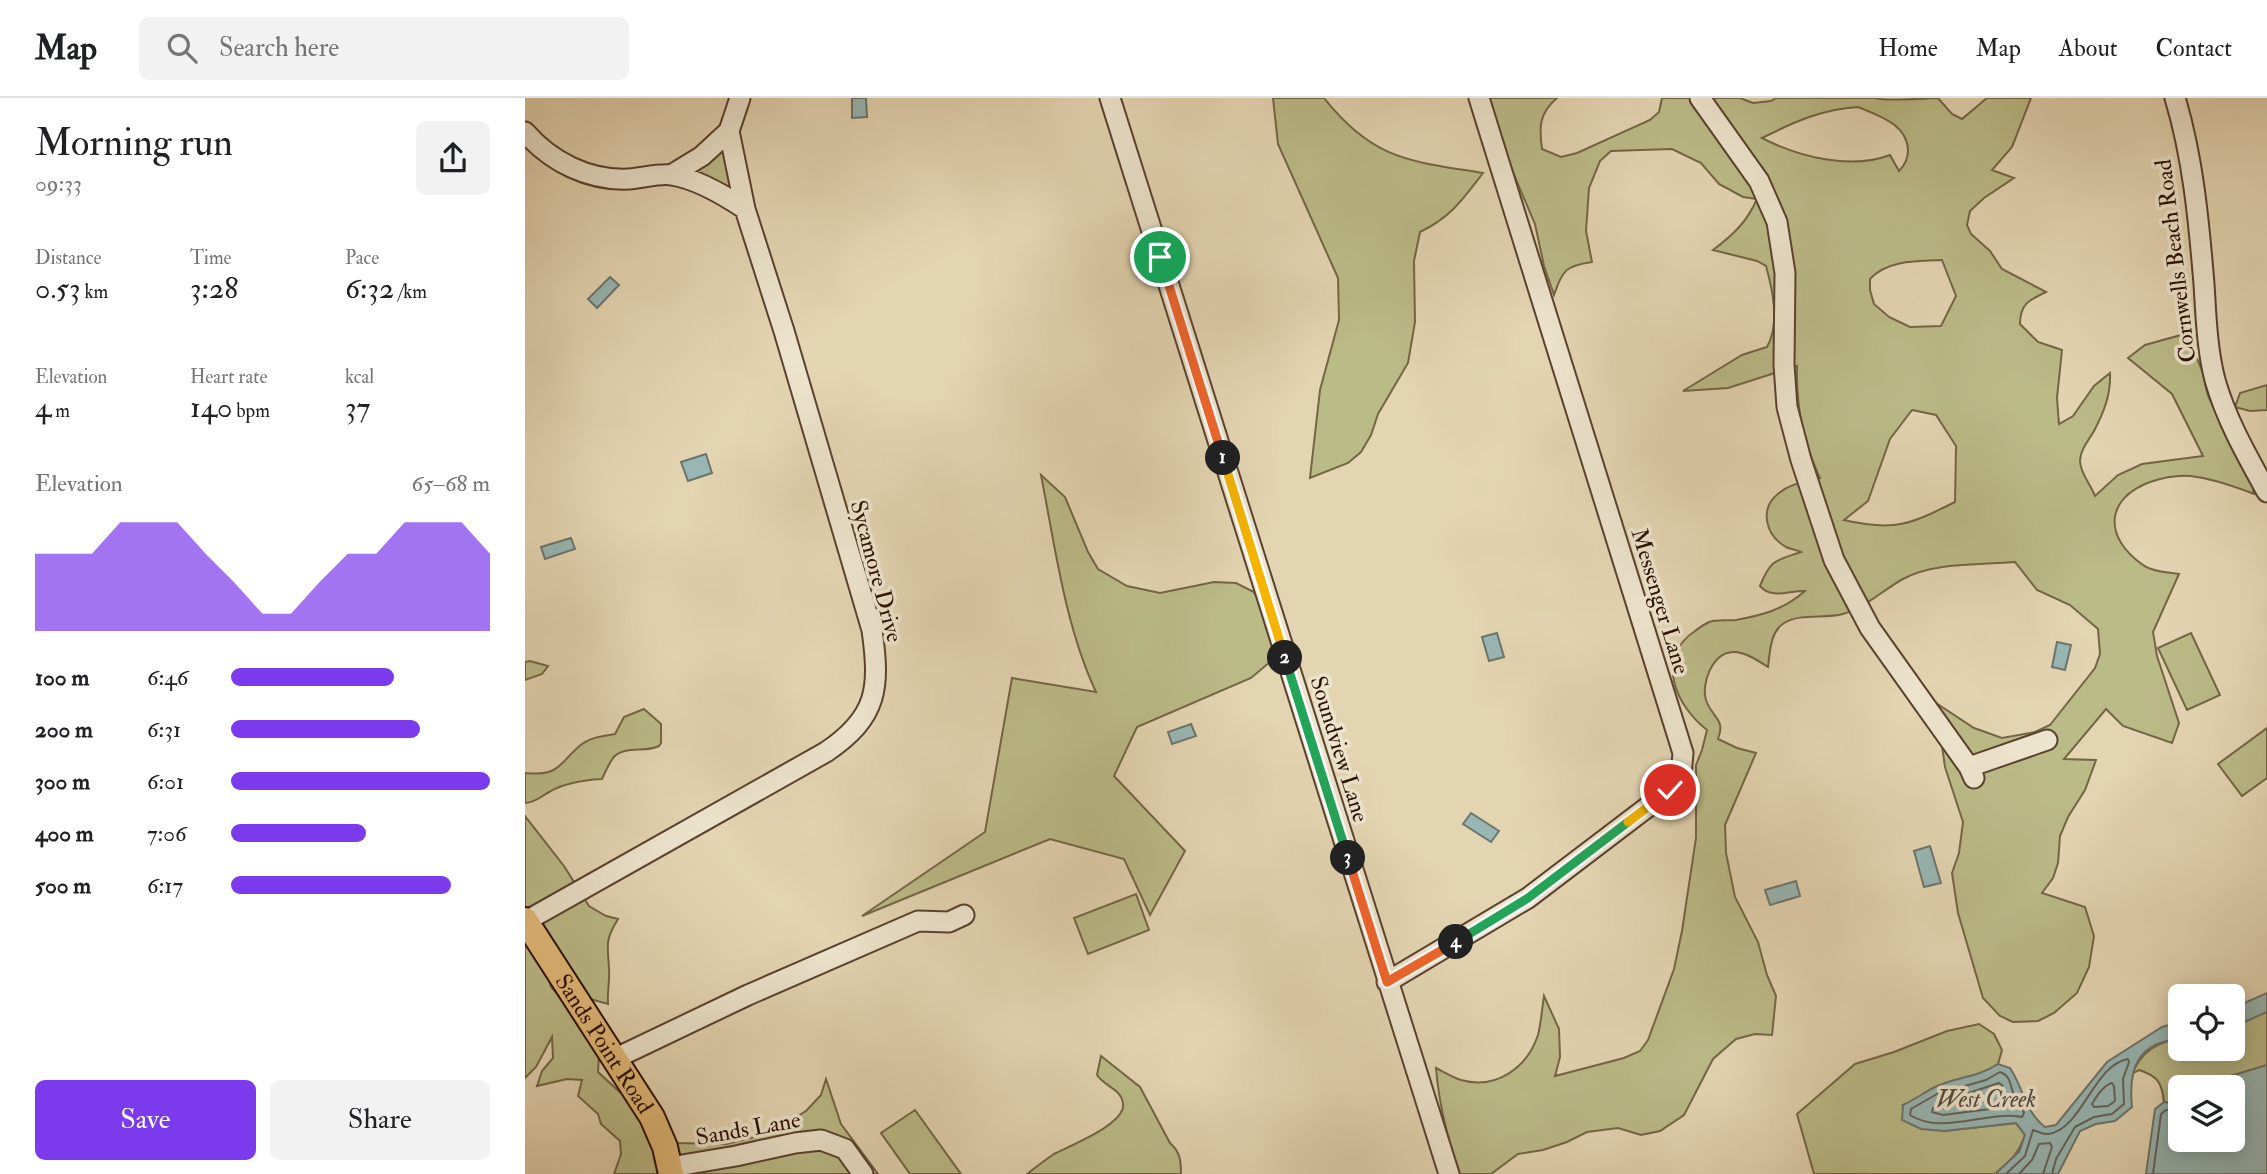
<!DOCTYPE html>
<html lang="en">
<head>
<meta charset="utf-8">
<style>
	:root { --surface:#fff; --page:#f2f2f2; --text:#202124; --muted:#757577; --line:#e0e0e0; --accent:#7c3aed }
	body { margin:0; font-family:"IM FELL Double Pica",serif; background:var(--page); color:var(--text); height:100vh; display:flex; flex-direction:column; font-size:26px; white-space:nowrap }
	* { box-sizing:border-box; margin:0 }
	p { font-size:23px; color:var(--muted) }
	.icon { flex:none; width:38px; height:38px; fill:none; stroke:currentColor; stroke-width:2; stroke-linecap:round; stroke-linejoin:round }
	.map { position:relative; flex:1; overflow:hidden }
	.details { display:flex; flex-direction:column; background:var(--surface); width:525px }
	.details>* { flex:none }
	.controls { position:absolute; left:1643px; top:886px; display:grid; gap:14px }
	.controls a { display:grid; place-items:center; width:77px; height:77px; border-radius:10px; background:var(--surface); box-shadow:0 4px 18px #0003; font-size:35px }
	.pin { position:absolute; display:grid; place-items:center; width:60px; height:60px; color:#fff; margin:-30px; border:4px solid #fff; border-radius:50%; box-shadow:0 2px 7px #0007 }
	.km { position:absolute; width:35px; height:35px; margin:-18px; border-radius:50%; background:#222; color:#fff; font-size:19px; line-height:35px; text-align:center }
	.round { display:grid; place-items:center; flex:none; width:74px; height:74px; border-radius:10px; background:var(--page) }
	.headline { display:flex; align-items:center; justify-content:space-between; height:119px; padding:0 35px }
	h1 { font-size:38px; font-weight:600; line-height:52px }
	.figures { display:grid; grid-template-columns:repeat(3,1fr); gap:10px; height:119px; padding:7px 35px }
	.figures div { display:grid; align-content:center }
	.figures b { font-size:30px; font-weight:600 }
	.figures small { font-size:19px; font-weight:400 }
	.figures p { font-size:19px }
	.chart { height:196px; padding:14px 35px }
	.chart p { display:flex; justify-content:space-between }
	.chart svg { width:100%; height:126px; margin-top:7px; fill:var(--accent); opacity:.7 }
	.cta { display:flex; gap:14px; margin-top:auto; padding:14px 35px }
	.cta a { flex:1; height:80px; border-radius:10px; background:var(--accent); color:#fff; font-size:28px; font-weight:600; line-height:80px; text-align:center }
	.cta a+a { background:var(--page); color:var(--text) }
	ul { padding:0 35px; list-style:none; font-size:23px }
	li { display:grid; grid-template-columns:112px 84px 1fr; align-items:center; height:52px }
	li i { height:18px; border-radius:9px; background:var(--accent) }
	header { display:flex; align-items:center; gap:42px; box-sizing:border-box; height:98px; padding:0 35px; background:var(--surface); border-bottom:2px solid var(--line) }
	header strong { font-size:33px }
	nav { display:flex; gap:38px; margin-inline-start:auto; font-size:24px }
	.search { width:490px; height:63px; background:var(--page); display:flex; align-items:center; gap:18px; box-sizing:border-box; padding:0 24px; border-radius:10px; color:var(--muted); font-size:26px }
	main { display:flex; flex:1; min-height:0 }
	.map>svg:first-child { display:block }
	.green { fill:#bb8; stroke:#736645; stroke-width:2; fill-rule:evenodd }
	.water { fill:#98b7b4; stroke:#6c756d; stroke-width:2 }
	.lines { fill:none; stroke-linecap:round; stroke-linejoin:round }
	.shore { stroke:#62645b; stroke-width:2 }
	.minor-casing { stroke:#59422e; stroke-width:23 }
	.major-casing { stroke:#2b1102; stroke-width:28 }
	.minor { stroke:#ede4cd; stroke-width:19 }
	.major { stroke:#e2ba79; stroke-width:24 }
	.split-1-casing { stroke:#fff; stroke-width:14 }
	.split-2-casing { stroke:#fff; stroke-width:14 }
	.split-3-casing { stroke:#fff; stroke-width:14 }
	.split-4-casing { stroke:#fff; stroke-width:14 }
	.split-5-casing { stroke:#fff; stroke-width:14 }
	.split-6-casing { stroke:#fff; stroke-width:14 }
	.split-1 { stroke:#f0652b; stroke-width:9 }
	.split-2 { stroke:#f5b400; stroke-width:9 }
	.split-3 { stroke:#22a559; stroke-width:9 }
	.split-4 { stroke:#f0652b; stroke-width:9 }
	.split-5 { stroke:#22a559; stroke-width:9 }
	.split-6 { stroke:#f5b400; stroke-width:9 }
	.labels { text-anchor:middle; stroke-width:7; stroke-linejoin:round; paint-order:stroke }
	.street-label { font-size:23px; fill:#2b1102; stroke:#ede4cd }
	.water-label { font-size:24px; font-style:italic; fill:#514b40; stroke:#ede4cd }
</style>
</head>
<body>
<header>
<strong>Map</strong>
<div class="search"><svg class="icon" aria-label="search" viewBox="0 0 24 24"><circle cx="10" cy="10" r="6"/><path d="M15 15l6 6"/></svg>Search here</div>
<nav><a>Home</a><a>Map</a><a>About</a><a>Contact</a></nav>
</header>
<main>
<section class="details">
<div class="headline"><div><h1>Morning run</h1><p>09:33</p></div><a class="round"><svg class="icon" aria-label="share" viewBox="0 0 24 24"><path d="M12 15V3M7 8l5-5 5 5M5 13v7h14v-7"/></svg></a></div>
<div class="figures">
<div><p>Distance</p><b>0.53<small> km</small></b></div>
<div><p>Time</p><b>3:28</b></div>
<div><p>Pace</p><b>6:32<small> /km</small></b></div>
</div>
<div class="figures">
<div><p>Elevation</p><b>4<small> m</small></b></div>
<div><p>Heart rate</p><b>140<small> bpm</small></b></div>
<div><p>kcal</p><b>37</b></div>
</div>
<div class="chart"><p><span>Elevation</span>65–68 m</p>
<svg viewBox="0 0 160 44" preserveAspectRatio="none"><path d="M0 44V17L10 17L20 17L30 6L40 6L50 6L60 17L70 27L80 38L90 38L100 27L110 17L120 17L130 6L140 6L150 6L160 17V44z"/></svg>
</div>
<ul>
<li><b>100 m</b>6:46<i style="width:63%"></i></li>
<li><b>200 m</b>6:31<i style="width:73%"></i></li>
<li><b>300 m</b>6:01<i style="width:100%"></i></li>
<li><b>400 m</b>7:06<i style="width:52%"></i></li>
<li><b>500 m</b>6:17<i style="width:85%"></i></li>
</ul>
<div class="cta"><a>Save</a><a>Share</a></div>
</section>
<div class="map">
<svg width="1742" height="1076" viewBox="0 0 1742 1076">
	<rect width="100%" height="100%" fill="#e4d5b2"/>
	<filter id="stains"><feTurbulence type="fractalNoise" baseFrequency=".00286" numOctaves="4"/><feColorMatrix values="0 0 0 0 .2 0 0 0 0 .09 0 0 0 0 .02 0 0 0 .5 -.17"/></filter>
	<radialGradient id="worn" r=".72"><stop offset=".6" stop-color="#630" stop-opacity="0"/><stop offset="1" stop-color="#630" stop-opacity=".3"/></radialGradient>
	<path class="green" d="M748,0H799C848,62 884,63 958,75C937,102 926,119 895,134L889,163L890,224L883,265L853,316L846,337L836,354L823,365L785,380L795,292L814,222L813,180L753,46Z
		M962,0H1032C1014,15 1014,29 1017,51L1036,59L1052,55L1125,22L1134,14L1137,0H1215L1228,5L1246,3L1251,0H1350C1357,4 1401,0 1413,0L1427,16L1437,21L1462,0H1506L1487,49L1467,72L1489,80L1459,100L1445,113L1442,127L1446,136L1465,153L1477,171L1521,194C1504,202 1495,206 1495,226L1513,244L1537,252L1532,300L1534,326L1548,318L1569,288L1585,275C1586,296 1579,314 1569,333C1564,342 1555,352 1555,363C1555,375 1566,387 1570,398L1593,377L1617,366L1678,358L1647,296L1603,260L1620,247L1656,237C1664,247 1672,258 1676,270C1680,280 1680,292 1685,302C1700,332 1724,362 1729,396C1711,389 1691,382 1672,379C1657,376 1640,379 1625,384C1579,401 1579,440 1618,467C1628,474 1643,474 1654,476L1628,534L1632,558L1654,625L1647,645L1598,628L1581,611L1539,661L1571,662L1560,692L1543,719L1535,738L1533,765L1528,780L1517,795L1560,809L1569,838L1564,869L1552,895L1529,915L1513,923L1488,924L1475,918L1458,900L1433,815L1427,775L1434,755L1438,724L1420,669L1411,605L1449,630L1477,640L1510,634L1525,627L1570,570L1575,556L1573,531L1545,507L1512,492L1490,464C1455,467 1410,464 1378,481C1358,492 1340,510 1318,516C1300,521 1275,515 1259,525C1245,534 1245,554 1243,569C1234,563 1219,553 1208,554C1187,555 1176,586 1181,602C1187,620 1201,621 1193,641L1212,650L1231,655L1200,727L1201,755L1210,799L1233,844L1242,877L1251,898L1247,937L1230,936L1211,941L1188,961L1159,1017L1135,1033L1116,1037L1093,1030L1062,1034L1042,1044L1018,1052L993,1056L966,1076H935C922,1040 914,1007 911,970C919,974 927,979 936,982C971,992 1002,970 1013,937C1016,925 1017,911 1019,898L1034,931L1035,959L1030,978L1099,960L1115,953L1123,942L1149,871L1157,833L1171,740V667L1177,652L1182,632C1150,607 1130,560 1170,533C1174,530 1180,526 1184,524C1192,521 1203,523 1211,522C1238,517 1258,512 1280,493C1265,492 1247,502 1235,488C1246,461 1250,463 1276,454C1272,452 1265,451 1261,449C1240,437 1234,410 1254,395C1266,385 1281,384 1295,380C1278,345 1271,307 1272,268L1203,290L1158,293L1217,257L1242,249C1255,226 1248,193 1241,168L1232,163L1188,152C1208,137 1222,124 1232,101L1218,99L1194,86L1176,65L1147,51L1086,53L1075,63L1064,90L1061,133L1067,164C1040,168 1038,172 1029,197L1019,168L1010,126L989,77ZM1333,9C1354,18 1382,26 1383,52C1383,61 1380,67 1374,73L1365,57C1326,72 1274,59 1237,40C1269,24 1297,11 1333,9ZM1417,162L1431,198L1416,228L1385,229L1364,219L1349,206L1345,192V181C1362,162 1392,163 1417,162ZM1387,312L1411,317L1431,348L1430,404C1386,426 1370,434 1319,422L1343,403L1365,341Z
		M200,44L212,99L159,75Z
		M1742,287V312L1725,313L1710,309L1715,295Z
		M516,377L540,399L563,454L573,471L602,488L635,495L689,484L711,485L729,494L741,516L750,550L745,564L726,580L612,629L589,678L660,753L625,817L599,761L525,741L337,818L460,734L487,580L571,594C540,528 530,448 516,377Z
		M1666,535L1695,597L1662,612L1633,550Z
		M5,563L23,568L17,576L0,582V564Z
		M119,611L136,626V645L134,648C121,655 99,647 88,660C84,666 80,674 77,681C60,682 40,685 26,693C16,698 12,704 0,705V675C36,679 34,664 57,646C66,639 79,638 90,636L99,619Z
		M1742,630V680L1717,698L1693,666Z
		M0,718L39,768L64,808L81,818L93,821C79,844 83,847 84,871C85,883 82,893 83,906L58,899L20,866L26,889L43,908L74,959L73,974L150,1045L201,1046L245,1035L281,1013L296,997L301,981L316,1026L353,1076H168L170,1073L143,1076H89L96,1056L95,1043L76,1026L73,1016L53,998L57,982L42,981L12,988L17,973L28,960L27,939L11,969L0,980Z
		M611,796L624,832L563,856L549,820Z
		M1740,914H1742V967L1706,978L1679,989H1656L1655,1002L1650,1006L1639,1004C1637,985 1633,978 1614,972L1607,976C1616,954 1632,943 1655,941L1656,950H1708V929Z
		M1454,926L1469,936L1477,952L1473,966L1459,975L1409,990L1396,1000L1378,1007L1419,1033L1491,1025L1500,1037C1493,1057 1485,1063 1470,1076H1289L1272,1016L1330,966L1369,954L1422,933Z
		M576,958L615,989L645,1045C655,1054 656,1062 656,1076H502C511,1069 520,1062 529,1056C544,1048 602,1026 598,1005C596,991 579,988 572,977Z
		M390,1012L436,1076H385L356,1035Z"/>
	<path class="water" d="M327,0H341L342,19L327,20Z
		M85,179L94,187L72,210L63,201Z
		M181,356L187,375L163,383L156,364Z
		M46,440L50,451L20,461L16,449Z
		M972,535L979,559L964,563L957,539Z
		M1532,544L1546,547L1540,572L1527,569Z
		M666,626L671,638L647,646L643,634Z
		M946,715L974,733L966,744L938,726Z
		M1405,748L1416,785L1399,789L1389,753Z
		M1271,783L1275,798L1245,807L1240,792Z
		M1742,895V914L1708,929V910Z
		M1655,924V941C1613,944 1603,970 1607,1009L1590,1023L1571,1026L1555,1033L1533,1076H1470L1494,1054L1500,1037L1491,1025L1419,1033L1396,1031L1377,1022L1378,1007C1389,1002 1397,996 1408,990C1429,979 1452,980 1473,966L1485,970C1498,989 1500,1014 1520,1029L1531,1027L1582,964L1637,929Z
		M1742,967V1076H1621L1630,1011L1639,1004L1649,1006L1655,1002L1656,1041H1708V989H1679L1706,978Z"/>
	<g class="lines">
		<path class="shore" d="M1475,974C1488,979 1484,989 1490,999C1493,1005 1497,1008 1499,1015L1497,1019C1461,1012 1418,1038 1385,1017L1386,1011L1412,996L1461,982Z
			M1474,985L1477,987L1483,1005L1481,1009L1418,1017L1407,1014L1408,1010L1416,1004Z
			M1587,985L1589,988L1590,1003L1583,1008L1569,1009L1567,1006C1571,999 1579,987 1587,985Z
			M1481,1076L1500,1058L1508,1032C1513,1033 1517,1037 1523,1036C1557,1032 1568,967 1603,961L1604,964L1598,981L1599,1006L1587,1016L1569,1019L1550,1029L1531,1061L1527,1076
			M1494,1076L1507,1062L1514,1046L1525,1045L1527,1049L1518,1076
			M1628,1076L1636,1016L1641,1012L1656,1010"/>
		<g class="minor-casing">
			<path id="minor" d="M585,0L924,1076
				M1175,0L1234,83L1252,124L1260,175L1259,267L1262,309L1276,362L1309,462L1345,530L1444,669L1449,680
				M1650,0C1668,59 1674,125 1679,186C1681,218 1682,251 1690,282C1701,321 1722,358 1742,394
				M0,34C26,64 64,83 104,81C118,80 134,75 147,77C172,81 199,97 220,111
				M146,77L177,58L204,33
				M1444,669L1522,642
				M1,823L301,654C353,619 355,590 347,532L259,233L220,111L204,33L215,0
				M862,884L1003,800L1145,692L1156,677L1158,655L954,0
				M89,961L223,897L393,823L424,824L439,817
				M145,1069L211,1058L270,1045L296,1042L320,1051L338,1076"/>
		</g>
		<g class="major-casing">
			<g id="major">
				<path id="s1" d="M0,822L127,1019L140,1049L146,1076"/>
			</g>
		</g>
		<use href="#minor" class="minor"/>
		<use href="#major" class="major"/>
	</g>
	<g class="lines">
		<g class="split-1-casing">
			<path id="split-1" d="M635,159L698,360"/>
		</g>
		<g class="split-2-casing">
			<path id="split-2" d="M698,360L760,560"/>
		</g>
		<g class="split-3-casing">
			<path id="split-3" d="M760,560L823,760"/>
		</g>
		<g class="split-4-casing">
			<path id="split-4" d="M823,760L862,884L931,844"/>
		</g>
		<g class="split-5-casing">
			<path id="split-5" d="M931,844L1003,800L1103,724"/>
		</g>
		<g class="split-6-casing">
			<path id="split-6" d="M1103,724L1145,692"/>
		</g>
		<use href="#split-1" class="split-1"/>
		<use href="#split-2" class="split-2"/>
		<use href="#split-3" class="split-3"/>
		<use href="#split-4" class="split-4"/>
		<use href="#split-5" class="split-5"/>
		<use href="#split-6" class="split-6"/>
	</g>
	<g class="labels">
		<g class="street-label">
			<text transform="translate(1650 163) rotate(-97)" y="8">Cornwells Beach Road</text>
			<text transform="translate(352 473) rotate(75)" y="8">Sycamore Drive</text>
			<text transform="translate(1136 503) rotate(73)" y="8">Messenger Lane</text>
			<text transform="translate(815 651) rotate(73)" y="8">Soundview Lane</text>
			<text dy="8" stroke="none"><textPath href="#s1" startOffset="147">Sands Point Road</textPath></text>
			<text transform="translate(223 1030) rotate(-10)" y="8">Sands Lane</text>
		</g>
		<g class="water-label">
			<text x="1461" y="1009">West Creek</text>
		</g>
	</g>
	<rect width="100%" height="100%" filter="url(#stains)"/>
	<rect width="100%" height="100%" fill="url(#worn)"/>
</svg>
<div class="controls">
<a><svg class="icon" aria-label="locate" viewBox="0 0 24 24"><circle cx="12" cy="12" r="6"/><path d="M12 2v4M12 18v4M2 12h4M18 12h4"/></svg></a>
<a><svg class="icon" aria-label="layers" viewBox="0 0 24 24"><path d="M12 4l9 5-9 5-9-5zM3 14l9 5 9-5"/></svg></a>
</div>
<div class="pin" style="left:635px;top:159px;background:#1e9e55"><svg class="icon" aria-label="arrive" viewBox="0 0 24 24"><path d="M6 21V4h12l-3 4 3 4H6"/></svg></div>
<div class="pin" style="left:1145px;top:692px;background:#d93025"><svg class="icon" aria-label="check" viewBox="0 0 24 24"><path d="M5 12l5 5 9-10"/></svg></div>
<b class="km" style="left:698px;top:360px">1</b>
<b class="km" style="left:760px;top:560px">2</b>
<b class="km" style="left:823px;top:760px">3</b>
<b class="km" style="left:931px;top:844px">4</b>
</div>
</main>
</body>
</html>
